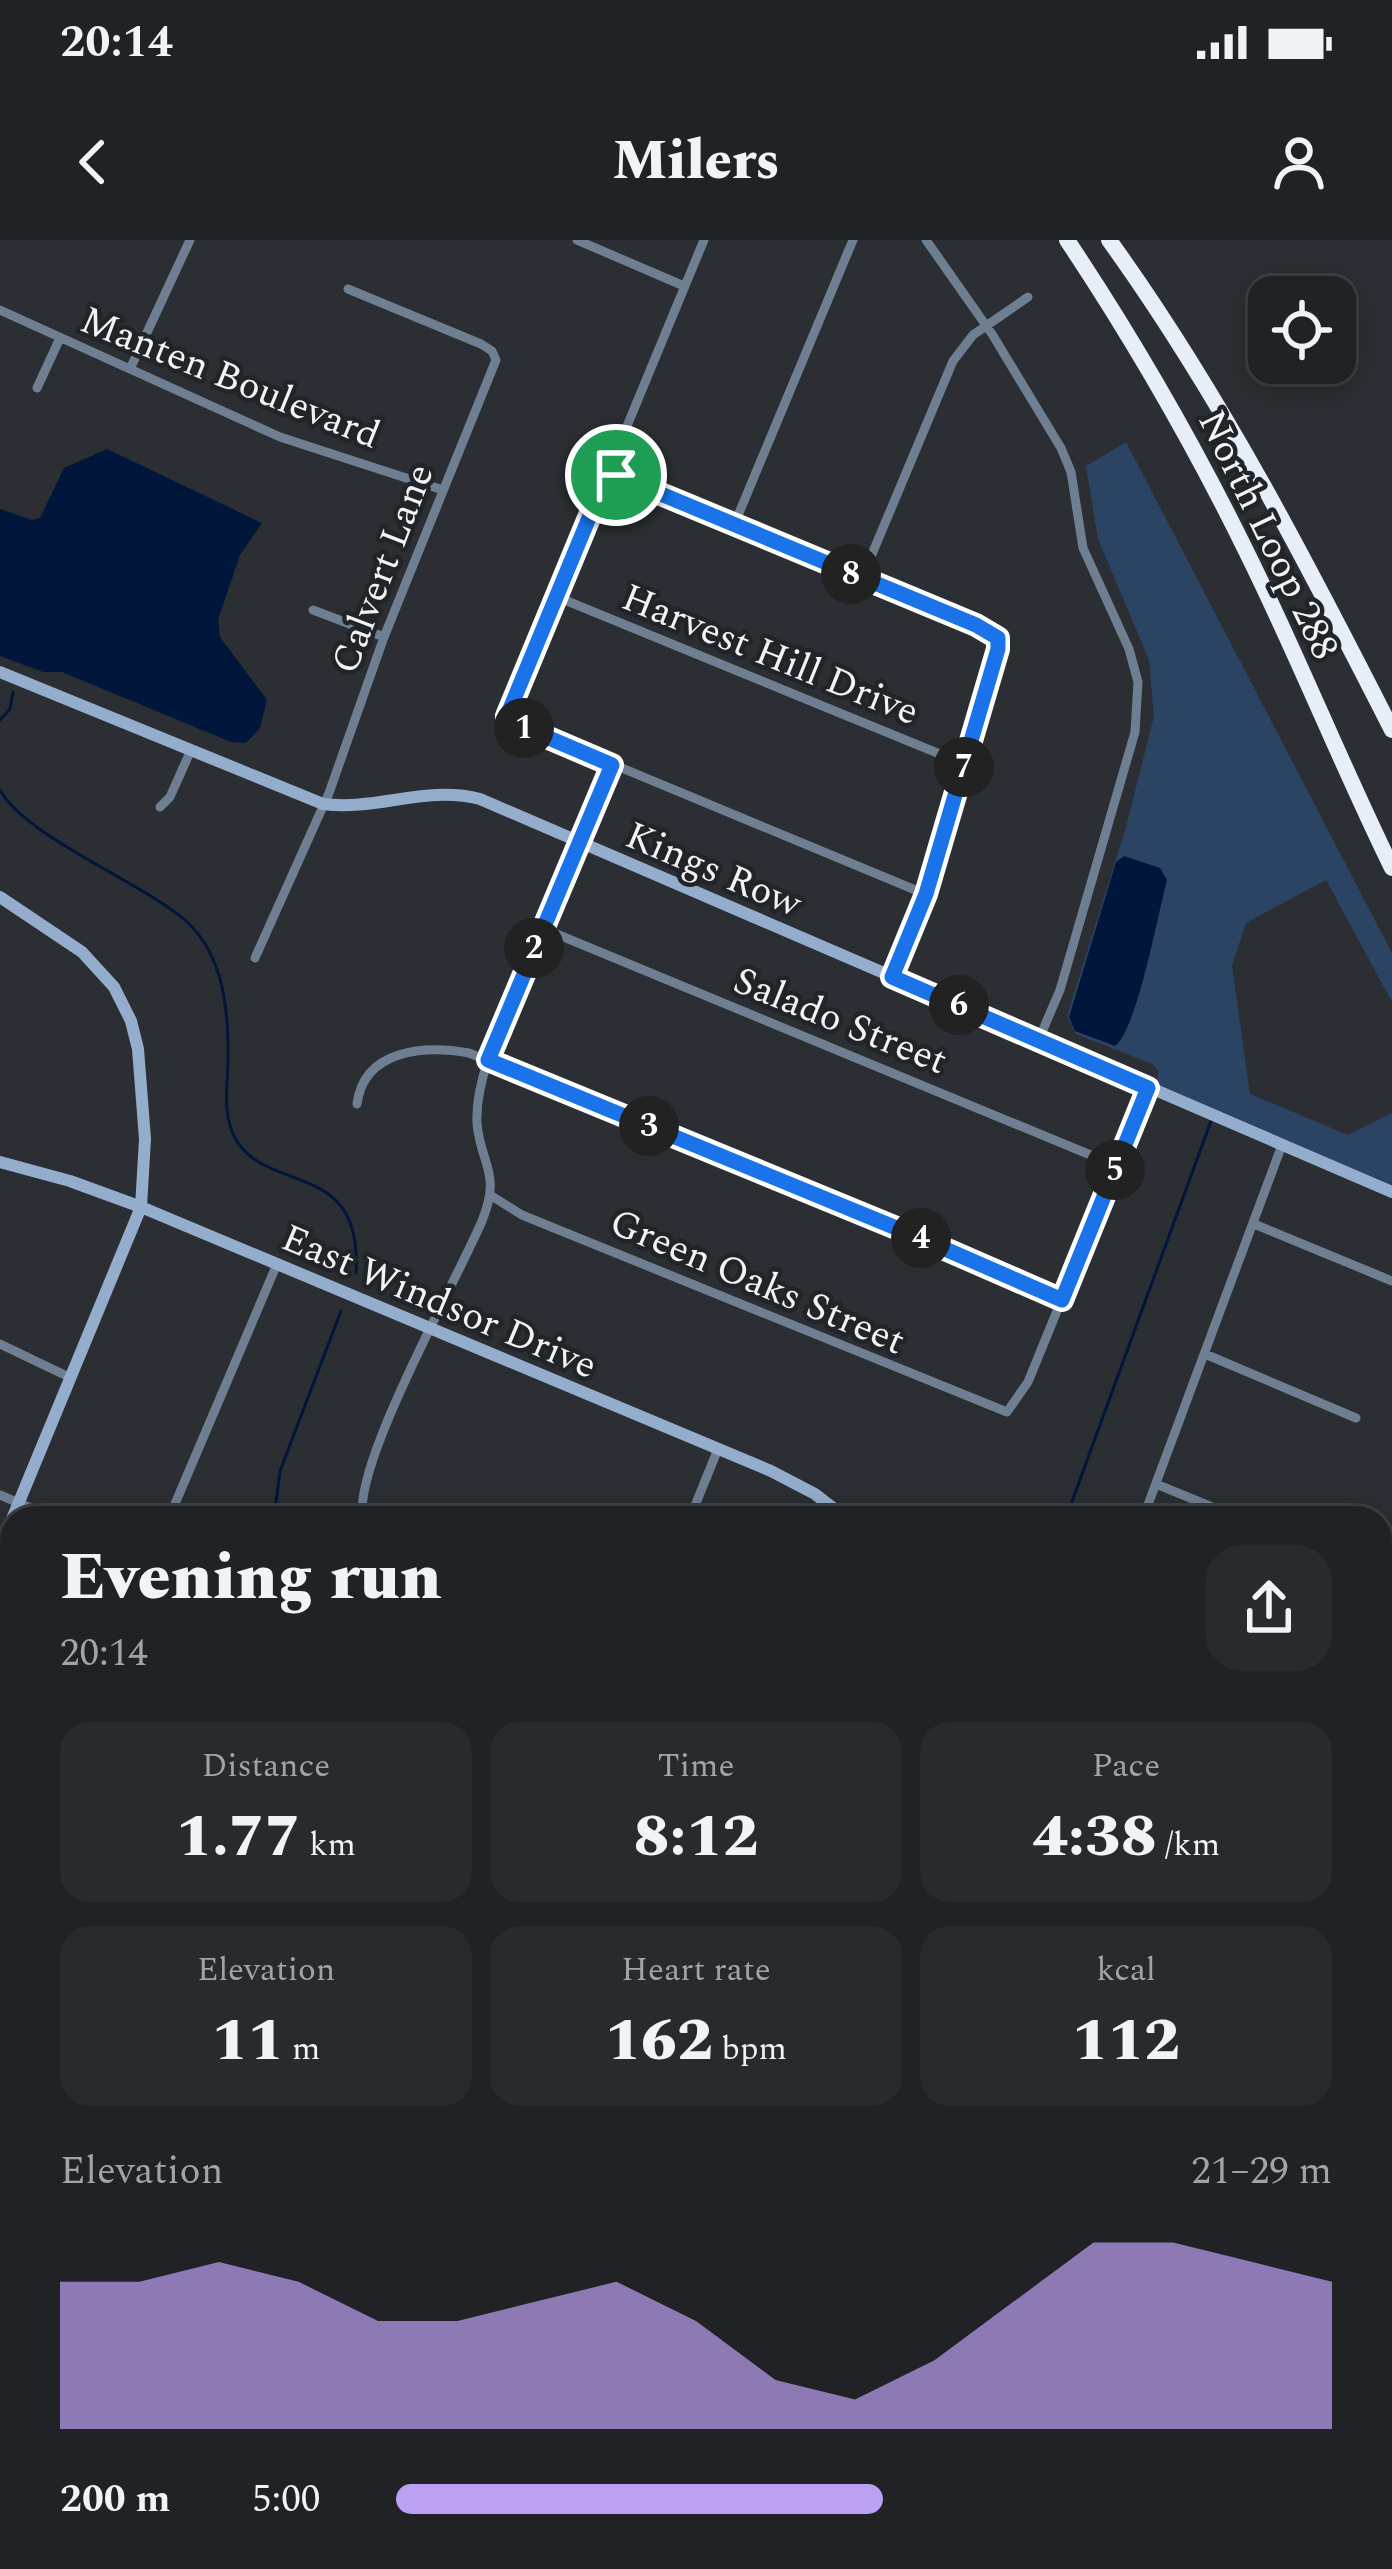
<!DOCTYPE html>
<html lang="en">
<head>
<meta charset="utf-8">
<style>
	:root { --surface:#202226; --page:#282a2e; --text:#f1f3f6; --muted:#a2a4a7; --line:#3d3f43; --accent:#bca0f2 }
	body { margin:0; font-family:Spectral,serif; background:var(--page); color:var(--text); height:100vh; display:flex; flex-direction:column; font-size:45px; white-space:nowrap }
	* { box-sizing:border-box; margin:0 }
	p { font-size:39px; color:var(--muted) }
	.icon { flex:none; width:66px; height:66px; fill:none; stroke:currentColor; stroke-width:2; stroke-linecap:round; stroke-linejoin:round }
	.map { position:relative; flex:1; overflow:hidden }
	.details { position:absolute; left:0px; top:1266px; width:1392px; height:1065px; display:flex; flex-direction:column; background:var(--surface); border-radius:36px 36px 0 0; box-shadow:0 6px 30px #0003,0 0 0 3px var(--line) }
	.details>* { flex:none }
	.controls { position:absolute; left:1248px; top:36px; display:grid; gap:24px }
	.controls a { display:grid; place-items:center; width:108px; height:108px; border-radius:24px; background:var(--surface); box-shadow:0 6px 30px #0003,0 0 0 3px var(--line); font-size:60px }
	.pin { position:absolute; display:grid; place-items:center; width:102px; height:102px; color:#fff; margin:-51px; border:6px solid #fff; border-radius:50%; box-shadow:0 3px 12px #0007 }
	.km { position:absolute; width:60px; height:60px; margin:-30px; border-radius:50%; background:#222; color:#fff; font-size:33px; line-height:60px; text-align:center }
	.round { display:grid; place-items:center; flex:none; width:126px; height:126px; border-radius:36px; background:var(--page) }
	.overview { display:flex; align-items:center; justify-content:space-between; height:204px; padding:0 60px }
	h1 { font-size:66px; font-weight:800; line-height:90px }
	.stats { display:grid; grid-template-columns:repeat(3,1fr); gap:18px; height:204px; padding:12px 60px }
	.stats div { display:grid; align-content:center; border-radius:30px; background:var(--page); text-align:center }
	.stats b { font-size:60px; font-weight:800 }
	.stats small { font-size:33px; font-weight:400 }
	.stats p { font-size:33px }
	.chart { height:336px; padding:24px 60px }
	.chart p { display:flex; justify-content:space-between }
	.chart svg { width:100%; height:216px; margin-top:12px; fill:var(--accent); opacity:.7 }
	ul { padding:0 60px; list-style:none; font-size:39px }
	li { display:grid; grid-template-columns:192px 144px 1fr; align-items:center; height:90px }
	li i { height:30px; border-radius:15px; background:var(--accent) }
	.status { display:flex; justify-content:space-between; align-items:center; height:84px; padding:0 60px; background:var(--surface); direction:ltr }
	.status svg { height:33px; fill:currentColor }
	header { display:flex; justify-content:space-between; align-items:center; height:156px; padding:0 60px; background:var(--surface); font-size:54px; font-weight:800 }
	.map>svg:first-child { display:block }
	.green { fill:#2b4463 }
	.water { fill:#00163a }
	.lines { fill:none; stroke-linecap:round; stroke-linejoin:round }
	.stream { stroke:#00163a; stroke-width:3 }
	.river { stroke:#00163a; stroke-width:18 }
	.street { stroke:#6f7f92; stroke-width:9 }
	.secondary { stroke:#94adcc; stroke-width:12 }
	.highway { stroke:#e6eef8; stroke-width:16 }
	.route-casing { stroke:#fff; stroke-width:24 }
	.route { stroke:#1a73e8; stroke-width:15 }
	.labels { text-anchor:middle; stroke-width:9; stroke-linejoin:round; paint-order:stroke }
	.street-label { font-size:39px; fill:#f1f3f5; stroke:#212428 }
</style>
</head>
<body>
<div class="status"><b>20:14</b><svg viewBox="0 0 49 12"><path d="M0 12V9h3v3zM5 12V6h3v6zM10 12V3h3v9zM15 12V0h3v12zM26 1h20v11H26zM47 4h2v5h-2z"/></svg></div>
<header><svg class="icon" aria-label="back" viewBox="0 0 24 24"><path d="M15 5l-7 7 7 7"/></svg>Milers<svg class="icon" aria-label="person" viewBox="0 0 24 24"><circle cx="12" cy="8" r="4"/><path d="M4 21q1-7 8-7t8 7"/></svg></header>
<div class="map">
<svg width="1392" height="2329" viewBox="0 0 1392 2329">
	<rect width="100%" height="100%" fill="#2b2e32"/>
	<path class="green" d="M1126,202L1392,713V762L1326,640L1246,683L1232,725L1250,854L1348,895L1392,873V952L1155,851L1159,831L1152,824L1076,794L1067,776L1126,587L1154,476L1149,420L1098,299L1086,226Z
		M1392,1593V1797H1380V1613Z
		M1380,2305L1392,2316V2329H1300L1293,2319H1380Z"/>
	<path class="water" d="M107,209L262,283L240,315L218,380L220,397L267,460L260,488L246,503L231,502L62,432H43L0,416V269L32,280L40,278L64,228Z
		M1124,616L1160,628L1167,640C1158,673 1137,790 1115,806L1075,791L1069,777L1116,622Z"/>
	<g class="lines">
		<path class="stream" d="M0,480L10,469L13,452
			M0,550C23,595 143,643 186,681C225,716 229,774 228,824C227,848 223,874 234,896C265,957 363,916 356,1033
			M274,1278L280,1231L341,1071
			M1066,1278L1211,881"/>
		<path class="river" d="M0,1344L12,1351
			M1268,2319L1275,2329"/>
		<path class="street" d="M577,0L684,46
			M704,0L507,476L516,484L925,654
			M926,0L992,94L1061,208L1071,232L1083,308L1129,409L1138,442L1135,492L1060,750L1039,799
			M0,70L280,197L443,250
			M130,129L190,0
			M37,148L60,98
			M608,232L977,384L998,398V409L925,654L892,737
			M734,285L853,0
			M862,338L953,121L973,95L1028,57
			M555,356L964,524
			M313,370L384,397
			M160,567L170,557L191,510
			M542,688L1117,926
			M255,718L329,553L384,397L496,120L492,111L481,104L348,49
			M357,864C364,809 425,805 469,813L906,991L1062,1060
			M490,955L522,975L1007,1172L1028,1142L1148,848
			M1254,984L1392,1041
			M0,1104L69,1137
			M1205,1114L1356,1178
			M1156,1244L1239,1278
			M0,1255L54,1278
			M169,1278L277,1024
			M363,1278C352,1226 457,1040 482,981C502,932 480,924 477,883C476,861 481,841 488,820L612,525
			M690,1278L718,1209
			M1143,1278L1282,905
			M1380,1338L1392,1343
			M0,1579L12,1587
			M1380,1810H1392
			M0,1851L12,1855
			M1380,1889L1392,1888
			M0,1932L12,1930
			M0,2009L12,2014
			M1380,2019L1392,2018
			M0,2094L12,2102
			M0,2185L12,2190
			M335,2319L361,2329
			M770,2319L795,2329
			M1105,2319L1120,2329
			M260,2329L265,2319"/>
		<path class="secondary" d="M0,432L323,564C377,571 426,545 480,559L1392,952
			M0,657L82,712L114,747L131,781L138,809L145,899L141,967L0,1308
			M0,922L70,941L141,967L771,1231L815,1254L846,1278
			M748,2329L752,2319"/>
		<path class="highway" d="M1067,0C1135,102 1196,208 1250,319C1300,421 1342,526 1392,628
			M1109,0C1220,154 1306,321 1392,490"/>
	</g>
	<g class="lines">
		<g class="route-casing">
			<path id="route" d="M608,232L976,385L998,398V409L926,654L892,737L1148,848L1062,1060L906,992L488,820L612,525L516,484L507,476Z"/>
		</g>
		<use href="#route" class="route"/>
	</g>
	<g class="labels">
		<g class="street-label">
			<text transform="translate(231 136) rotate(22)" y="14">Manten Boulevard</text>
			<text transform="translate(1270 294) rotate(64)" y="14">North Loop 288</text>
			<text transform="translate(381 328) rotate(-69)" y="14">Calvert Lane</text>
			<text transform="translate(771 413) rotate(22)" y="14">Harvest Hill Drive</text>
			<text transform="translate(714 628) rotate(23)" y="14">Kings Row</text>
			<text transform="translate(841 779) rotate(22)" y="14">Salado Street</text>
			<text transform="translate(758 1040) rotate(23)" y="14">Green Oaks Street</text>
			<text transform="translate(440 1060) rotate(23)" y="14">East Windsor Drive</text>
		</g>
	</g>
</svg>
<div class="controls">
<a><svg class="icon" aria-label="locate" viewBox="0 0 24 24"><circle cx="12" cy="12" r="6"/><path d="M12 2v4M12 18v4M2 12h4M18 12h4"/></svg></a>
</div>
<div class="pin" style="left:616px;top:235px;background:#1e9e55"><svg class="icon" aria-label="arrive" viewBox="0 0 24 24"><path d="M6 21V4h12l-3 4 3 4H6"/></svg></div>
<b class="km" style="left:524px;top:488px">1</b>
<b class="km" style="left:534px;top:708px">2</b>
<b class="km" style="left:649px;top:886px">3</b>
<b class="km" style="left:921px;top:998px">4</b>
<b class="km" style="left:1115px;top:930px">5</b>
<b class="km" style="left:959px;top:765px">6</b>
<b class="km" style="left:964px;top:527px">7</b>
<b class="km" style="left:851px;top:334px">8</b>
<section class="details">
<div class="overview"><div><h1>Evening run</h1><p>20:14</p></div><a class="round"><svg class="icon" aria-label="share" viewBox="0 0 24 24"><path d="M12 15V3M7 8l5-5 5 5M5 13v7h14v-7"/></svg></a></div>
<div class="stats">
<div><p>Distance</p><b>1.77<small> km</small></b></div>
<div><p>Time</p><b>8:12</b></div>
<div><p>Pace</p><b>4:38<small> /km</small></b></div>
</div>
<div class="stats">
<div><p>Elevation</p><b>11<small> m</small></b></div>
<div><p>Heart rate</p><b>162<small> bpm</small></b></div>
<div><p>kcal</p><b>112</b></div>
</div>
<div class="chart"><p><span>Elevation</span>21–29 m</p>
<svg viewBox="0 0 160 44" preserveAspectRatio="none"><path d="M0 44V14L10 14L20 10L30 14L40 22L50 22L60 18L70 14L80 22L90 34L100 38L110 30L120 18L130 6L140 6L150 10L160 14V44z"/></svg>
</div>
<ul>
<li><b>200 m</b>5:00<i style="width:52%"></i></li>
</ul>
</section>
</div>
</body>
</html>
